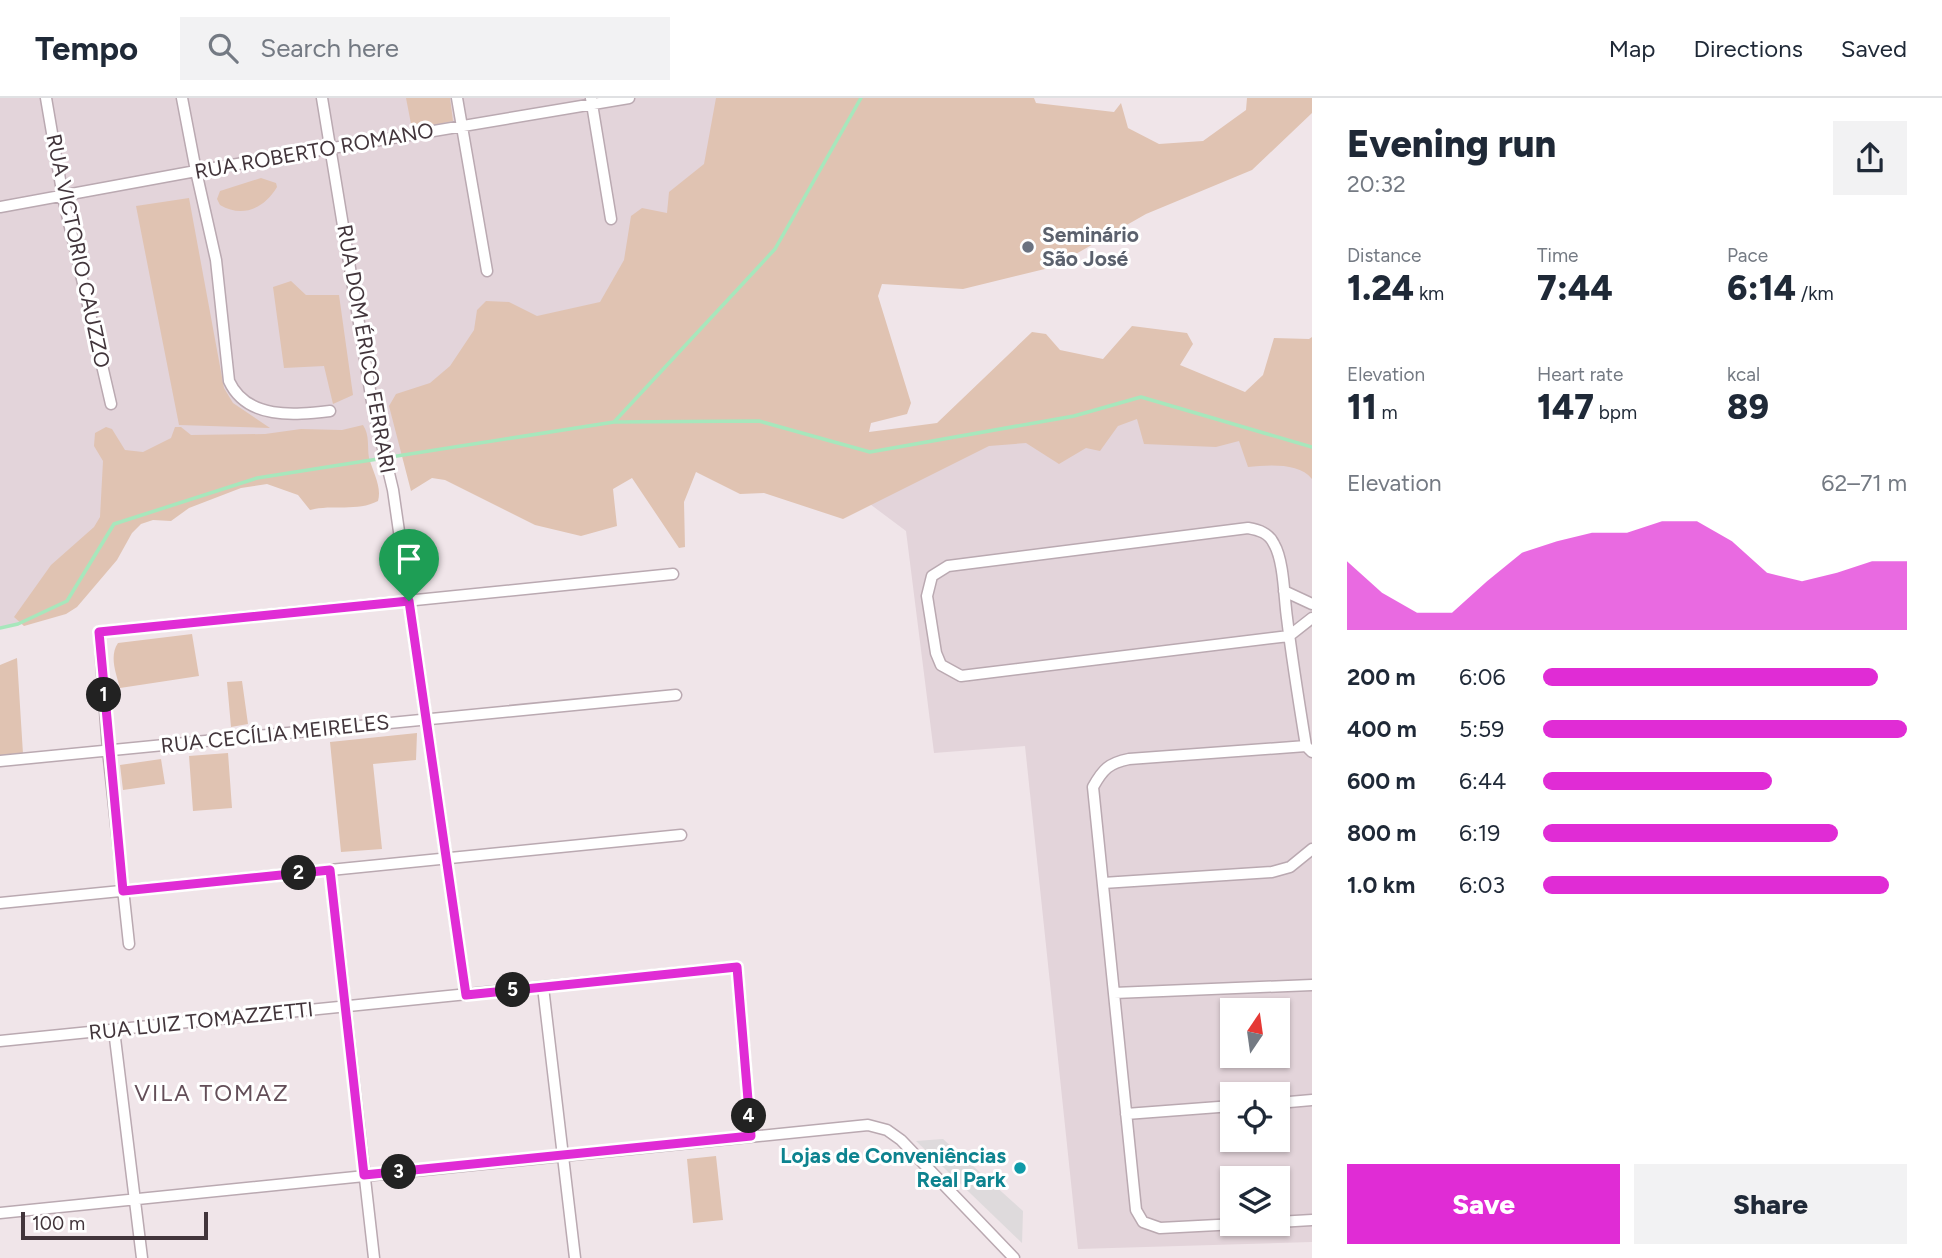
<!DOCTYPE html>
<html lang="en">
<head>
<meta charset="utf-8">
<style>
	:root { --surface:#fff; --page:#f2f2f3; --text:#1f2937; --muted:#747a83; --line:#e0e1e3; --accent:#e02cd5 }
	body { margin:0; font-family:Figtree,sans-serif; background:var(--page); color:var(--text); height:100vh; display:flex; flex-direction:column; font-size:26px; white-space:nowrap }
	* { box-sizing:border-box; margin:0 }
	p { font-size:23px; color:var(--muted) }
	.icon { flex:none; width:38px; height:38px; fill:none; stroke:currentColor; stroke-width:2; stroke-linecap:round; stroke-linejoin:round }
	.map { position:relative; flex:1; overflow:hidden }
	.drawer { display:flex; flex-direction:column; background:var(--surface); width:630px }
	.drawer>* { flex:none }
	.needle { width:46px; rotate:13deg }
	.buttons { position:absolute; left:1220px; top:900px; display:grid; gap:14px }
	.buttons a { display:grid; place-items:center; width:70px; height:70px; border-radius:0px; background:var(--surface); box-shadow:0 2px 5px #0004; font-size:35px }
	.scale { position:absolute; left:21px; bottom:18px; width:187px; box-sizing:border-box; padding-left:7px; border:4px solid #42353b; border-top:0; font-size:19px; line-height:24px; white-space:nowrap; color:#42353b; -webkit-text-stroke:5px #fff; paint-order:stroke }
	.pin { position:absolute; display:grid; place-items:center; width:60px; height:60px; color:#fff; margin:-72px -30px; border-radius:50% 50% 50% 0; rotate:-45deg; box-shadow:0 0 7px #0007 }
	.pin .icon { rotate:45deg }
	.km { position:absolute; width:35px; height:35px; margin:-18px; border-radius:50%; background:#222; color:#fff; font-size:19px; line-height:35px; text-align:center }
	.round { display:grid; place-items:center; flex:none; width:74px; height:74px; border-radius:0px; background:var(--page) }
	.head { display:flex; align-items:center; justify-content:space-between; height:119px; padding:0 35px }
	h1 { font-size:38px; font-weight:800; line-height:52px }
	.metrics { display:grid; grid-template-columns:repeat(3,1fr); gap:10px; height:119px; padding:7px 35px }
	.metrics div { display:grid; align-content:center }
	.metrics b { font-size:35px; font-weight:800 }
	.metrics small { font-size:19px; font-weight:400 }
	.metrics p { font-size:19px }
	.chart { height:196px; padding:14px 35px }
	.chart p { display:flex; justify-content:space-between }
	.chart svg { width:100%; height:126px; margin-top:7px; fill:var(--accent); opacity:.7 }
	.cta { display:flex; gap:14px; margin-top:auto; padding:14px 35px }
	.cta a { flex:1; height:80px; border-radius:0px; background:var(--accent); color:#fff; font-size:28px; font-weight:800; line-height:80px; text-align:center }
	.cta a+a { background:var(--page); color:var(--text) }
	ul { padding:0 35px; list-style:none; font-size:23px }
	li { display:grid; grid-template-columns:112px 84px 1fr; align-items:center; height:52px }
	li i { height:18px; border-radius:9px; background:var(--accent) }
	header { display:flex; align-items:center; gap:42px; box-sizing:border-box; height:98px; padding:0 35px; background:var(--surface); border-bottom:2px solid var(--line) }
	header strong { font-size:33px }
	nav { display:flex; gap:38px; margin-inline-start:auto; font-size:24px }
	.search { width:490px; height:63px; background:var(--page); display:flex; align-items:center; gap:18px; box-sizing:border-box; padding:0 24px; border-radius:0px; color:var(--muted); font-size:26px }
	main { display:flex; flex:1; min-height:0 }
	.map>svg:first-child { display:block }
	.residential { fill:#e3d4da; fill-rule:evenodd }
	.green { fill:#e0c3b2 }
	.parking { fill:#dedadc }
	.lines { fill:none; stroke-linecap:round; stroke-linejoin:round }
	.stream { stroke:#a7e7bc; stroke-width:3.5 }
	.street-casing { stroke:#baa9b1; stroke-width:13 }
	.street { stroke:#fff; stroke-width:10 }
	.route-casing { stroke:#fff; stroke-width:14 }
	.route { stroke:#e02cd5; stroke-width:9 }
	.worship-dot { fill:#6b7280; stroke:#fff; stroke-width:2.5 }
	.culture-dot { fill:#0f9aa8; stroke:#fff; stroke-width:2.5 }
	.labels { text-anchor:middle; stroke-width:6; stroke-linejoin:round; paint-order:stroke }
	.street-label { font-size:21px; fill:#42353b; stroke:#fff }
	.worship-label { font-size:21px; font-weight:bold; fill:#5b616d; stroke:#fff; text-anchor:start }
	.culture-label { font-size:21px; font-weight:bold; fill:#0d838f; stroke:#fff; text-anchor:end }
	.neighbourhood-label { font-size:23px; letter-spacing:2px; fill:#634e58; stroke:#fff }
</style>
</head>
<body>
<header>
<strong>Tempo</strong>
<div class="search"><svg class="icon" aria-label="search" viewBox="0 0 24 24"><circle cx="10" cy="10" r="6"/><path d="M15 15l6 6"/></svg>Search here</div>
<nav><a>Map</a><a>Directions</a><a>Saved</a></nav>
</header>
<main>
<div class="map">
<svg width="1312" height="1160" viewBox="0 0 1312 1160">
	<rect width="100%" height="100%" fill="#f0e5e9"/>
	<path class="residential" d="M0,0H733L870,354L1141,299L1312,349V1144L1078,1151L1025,648L934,655L906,433L759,323L415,354L257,380L114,426L67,503L18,526L0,530ZM1232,912H1278V957H1232ZM1232,996H1278V1041H1232ZM1232,1080H1278V1125H1232Z"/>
	<path class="green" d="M406,0H450L453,23L412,31Z
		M716,0H1034L1036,5L1114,14L1121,5L1128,30L1159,46L1203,43L1246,12L1247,0H1312V15L1252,72L1146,116L1053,169L963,191L882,186L878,198L911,305L907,316L871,325L869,334L937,325L1032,234L1046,236L1060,252L1103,261L1132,228L1187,235L1193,246L1180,267L1245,294L1263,277L1274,240L1309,241L1312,239V381C1299,364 1267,367 1248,369L1239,343L1216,349L1144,346L1137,321L1118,328L1100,353L1086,350L1059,366L1026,345L989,348L843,421L764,395L740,396L696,374L684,404L685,449L679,450L632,380L613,391L617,428L581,438L535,427L445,382L432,380L411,393L389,308L396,296L430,285L450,268L474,232L477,212L486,203L509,204L537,218L600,204L624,162L631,118L642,110L667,115L669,94L704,66Z
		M261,80L276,85L277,89C264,111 242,120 220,107L217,101L220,93Z
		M189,100L224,290L233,305L270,330L179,327L136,108Z
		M291,183L306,197H339L353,297L333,306L324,268L284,270L273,189Z
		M363,327C370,338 367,348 369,360C373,374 382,389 378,403C357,414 333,406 310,412L298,397L267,386L241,390L189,410L171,423L153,422L141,426L132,435L117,462L77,509L66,516L24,528L14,519L51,467L94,429L100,419L103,363L94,348L95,335L106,329L112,331L125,352L143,354L171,340L175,329H181L191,337L265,336L301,331L342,332Z
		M192,536L199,578L120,590C116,575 109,558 118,545Z
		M17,560L23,656L0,658V567Z
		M242,583L248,626L231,629L227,584Z
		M417,635L416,662L373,666L382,751L341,754L330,644Z
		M228,655L232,710L193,713L189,658Z
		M161,661L165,686L123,692L120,667Z
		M716,1058L723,1122L693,1125L687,1061Z"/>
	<path class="parking" d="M943,1041L1023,1113L1022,1145L916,1043Z"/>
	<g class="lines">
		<path class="stream" d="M614,324L775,151L861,0
			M0,530L18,526L67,503L114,426L257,380L614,324L759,323L870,354L1074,318L1141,299L1312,349"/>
		<g class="street-casing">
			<path id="street" d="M46,0L63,99L111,306
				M182,0L196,73L216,162L229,283C247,322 294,317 330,313
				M322,0L372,304L393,392L466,897
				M457,0L487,173
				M591,0L611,121
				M0,109L196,73L629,0
				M1284,493L1312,506
				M1312,520L1289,538L961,578L941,567L936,555L927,498L932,478L948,468L1248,430C1259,432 1269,435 1274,446C1284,463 1284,499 1287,520C1292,562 1299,605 1306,648L1312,654
				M0,663L676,597
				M330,772L374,1160
				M1103,785L1272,774L1290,769L1312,751
				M0,805L681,737
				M129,846L108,652L99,534L673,476
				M543,889L575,1160
				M1114,895L1312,887
				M114,932L142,1160
				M0,943L737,869L751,1038
				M1278,1005L1312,1002
				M1126,1016L1232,1008
				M0,1115L868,1027L887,1032L901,1042L1014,1160
				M1278,1124L1312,1122
				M1256,1125L1160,1130L1143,1124L1136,1112L1093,689C1103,671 1109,665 1129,661L1306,648"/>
		</g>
		<use href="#street" class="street"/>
	</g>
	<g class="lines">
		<g class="route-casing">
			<path id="route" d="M409,503L466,897L737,869L751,1038L364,1077L330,772L123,793L99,534Z"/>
		</g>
		<use href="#route" class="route"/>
	</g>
	<circle class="worship-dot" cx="1028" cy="149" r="7"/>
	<circle class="culture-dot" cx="1020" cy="1070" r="7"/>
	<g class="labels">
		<g class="street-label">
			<text transform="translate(314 53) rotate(-10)" y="7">RUA ROBERTO ROMANO</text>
			<text transform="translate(78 153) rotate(78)" y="7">RUA VICTORIO CAUZZO</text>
			<text transform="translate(366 251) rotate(80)" y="7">RUA DOM ÉRICO FERRARI</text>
			<text transform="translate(275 636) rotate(-6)" y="7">RUA CECÍLIA MEIRELES</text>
			<text transform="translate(201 923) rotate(-6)" y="7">RUA LUIZ TOMAZZETTI</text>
		</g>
		<g class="worship-label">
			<text x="1042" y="144">Seminário<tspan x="1042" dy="24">São José</tspan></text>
		</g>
		<g class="culture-label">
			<text x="1006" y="1065">Lojas de Conveniências<tspan x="1006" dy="24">Real Park</tspan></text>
		</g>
		<g class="neighbourhood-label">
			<text x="212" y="1003">VILA TOMAZ</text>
		</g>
	</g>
</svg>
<div class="buttons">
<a><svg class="needle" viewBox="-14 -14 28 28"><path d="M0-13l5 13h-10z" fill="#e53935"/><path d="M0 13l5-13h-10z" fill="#747a83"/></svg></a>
<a><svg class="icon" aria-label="locate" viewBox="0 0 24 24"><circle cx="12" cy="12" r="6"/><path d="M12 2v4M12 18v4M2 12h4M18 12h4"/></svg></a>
<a><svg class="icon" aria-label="layers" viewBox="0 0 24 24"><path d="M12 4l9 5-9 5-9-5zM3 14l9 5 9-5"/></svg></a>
</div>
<div class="scale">100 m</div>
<div class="pin" style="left:409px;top:503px;background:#1e9e55"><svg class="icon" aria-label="arrive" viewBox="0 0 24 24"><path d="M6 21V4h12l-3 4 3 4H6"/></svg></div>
<b class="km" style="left:104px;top:597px">1</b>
<b class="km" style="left:299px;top:775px">2</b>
<b class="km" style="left:399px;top:1074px">3</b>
<b class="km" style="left:749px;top:1018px">4</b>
<b class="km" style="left:513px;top:892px">5</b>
</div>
<section class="drawer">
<div class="head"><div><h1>Evening run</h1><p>20:32</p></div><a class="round"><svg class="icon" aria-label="share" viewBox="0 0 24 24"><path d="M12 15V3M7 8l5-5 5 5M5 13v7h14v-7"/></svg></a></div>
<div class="metrics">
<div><p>Distance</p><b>1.24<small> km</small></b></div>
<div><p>Time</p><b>7:44</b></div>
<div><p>Pace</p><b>6:14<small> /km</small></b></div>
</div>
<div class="metrics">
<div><p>Elevation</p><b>11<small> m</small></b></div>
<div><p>Heart rate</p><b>147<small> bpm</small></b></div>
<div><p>kcal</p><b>89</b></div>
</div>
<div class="chart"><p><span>Elevation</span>62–71 m</p>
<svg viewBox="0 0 160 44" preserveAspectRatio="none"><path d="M0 44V20L10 31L20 38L30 38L40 27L50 17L60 13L70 10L80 10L90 6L100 6L110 13L120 24L130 27L140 24L150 20L160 20V44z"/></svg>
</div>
<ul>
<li><b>200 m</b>6:06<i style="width:92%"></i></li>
<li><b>400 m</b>5:59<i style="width:100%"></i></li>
<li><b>600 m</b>6:44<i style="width:63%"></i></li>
<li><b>800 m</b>6:19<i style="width:81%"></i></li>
<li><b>1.0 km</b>6:03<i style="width:95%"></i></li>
</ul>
<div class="cta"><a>Save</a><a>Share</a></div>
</section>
</main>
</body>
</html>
